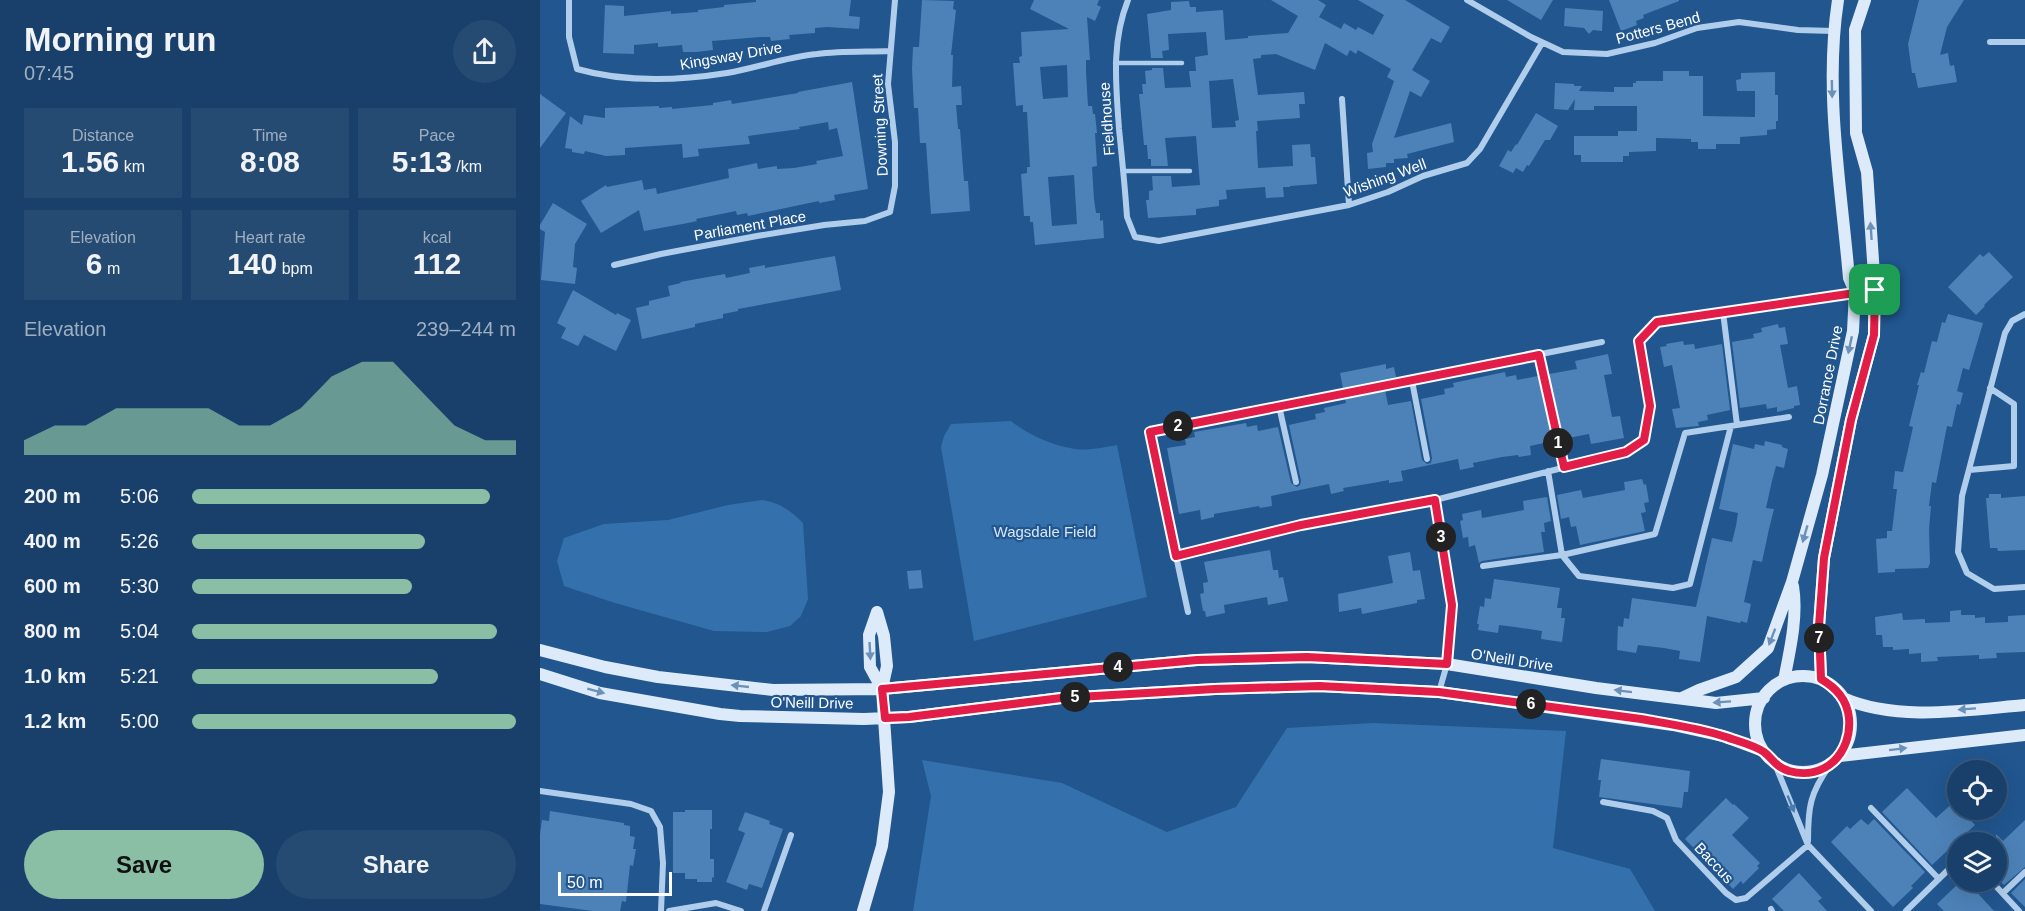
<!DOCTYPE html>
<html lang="en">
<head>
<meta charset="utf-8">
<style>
	:root { --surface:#19406b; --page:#264b73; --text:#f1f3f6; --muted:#9fafc1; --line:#37597e; --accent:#8abfa5 }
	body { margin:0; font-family:Arial,sans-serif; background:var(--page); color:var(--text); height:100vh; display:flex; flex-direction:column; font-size:22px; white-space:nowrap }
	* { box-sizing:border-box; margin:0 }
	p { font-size:20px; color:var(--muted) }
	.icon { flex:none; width:33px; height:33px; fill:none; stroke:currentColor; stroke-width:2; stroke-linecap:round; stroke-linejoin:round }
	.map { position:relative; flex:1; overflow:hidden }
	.details { display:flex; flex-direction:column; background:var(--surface); width:540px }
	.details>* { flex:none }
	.buttons { position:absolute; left:1407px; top:760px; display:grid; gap:12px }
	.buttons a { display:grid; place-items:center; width:60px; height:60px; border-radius:50%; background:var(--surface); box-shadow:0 6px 24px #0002,0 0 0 2px var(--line); font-size:30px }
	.scale { position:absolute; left:18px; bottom:15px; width:114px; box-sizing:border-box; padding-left:6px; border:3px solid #fff; border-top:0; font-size:16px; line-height:21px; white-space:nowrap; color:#fff; -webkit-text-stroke:4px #21568f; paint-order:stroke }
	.pin { position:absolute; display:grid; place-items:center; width:51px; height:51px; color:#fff; margin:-26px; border-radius:12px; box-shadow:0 3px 9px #0006 }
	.km { position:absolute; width:30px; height:30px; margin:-15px; border-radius:50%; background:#222; color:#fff; font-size:16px; line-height:30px; text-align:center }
	.round { display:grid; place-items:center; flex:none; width:63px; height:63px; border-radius:32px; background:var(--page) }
	.head { display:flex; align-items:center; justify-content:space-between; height:102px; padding:0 24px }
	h1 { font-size:33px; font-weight:700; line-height:45px }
	.figures { display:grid; grid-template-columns:repeat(3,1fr); gap:9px; height:102px; padding:6px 24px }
	.figures div { display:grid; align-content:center; border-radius:0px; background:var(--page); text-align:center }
	.figures b { font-size:30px; font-weight:700 }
	.figures small { font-size:16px; font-weight:400 }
	.figures p { font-size:16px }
	.chart { height:168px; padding:12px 24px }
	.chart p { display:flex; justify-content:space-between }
	.chart svg { width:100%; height:108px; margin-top:6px; fill:var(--accent); opacity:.7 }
	.action { display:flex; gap:12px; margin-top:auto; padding:12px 24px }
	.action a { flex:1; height:69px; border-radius:36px; background:var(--accent); color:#111; font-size:24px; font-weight:700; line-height:69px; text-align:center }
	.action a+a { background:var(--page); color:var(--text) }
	ul { padding:0 24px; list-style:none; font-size:20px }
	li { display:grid; grid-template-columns:96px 72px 1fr; align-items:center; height:45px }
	li i { height:15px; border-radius:8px; background:var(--accent) }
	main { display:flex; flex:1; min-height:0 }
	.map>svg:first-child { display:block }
	.green { fill:#3471ac }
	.building { fill:#4d82b8; fill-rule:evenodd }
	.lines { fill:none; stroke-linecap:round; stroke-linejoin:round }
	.lane { stroke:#b0ceec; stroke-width:4.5 }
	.street { stroke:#b0ceec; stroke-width:6 }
	.secondary { stroke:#dceaf9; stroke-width:12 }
	.oneway { fill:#6c91b9 }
	.oneway2 { fill:#4c7aab }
	.route-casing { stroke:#fff; stroke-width:12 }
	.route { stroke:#e11d48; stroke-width:8 }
	.labels { text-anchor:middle; stroke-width:4.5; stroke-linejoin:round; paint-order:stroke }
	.street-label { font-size:15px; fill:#fff; stroke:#21568f }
	.park-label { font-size:15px; fill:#d6e7f9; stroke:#21568f }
</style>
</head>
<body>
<main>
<section class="details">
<div class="head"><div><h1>Morning run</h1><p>07:45</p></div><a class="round"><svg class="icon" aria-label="share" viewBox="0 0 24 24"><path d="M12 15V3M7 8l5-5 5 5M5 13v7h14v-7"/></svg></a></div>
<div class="figures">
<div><p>Distance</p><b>1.56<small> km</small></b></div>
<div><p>Time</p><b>8:08</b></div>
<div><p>Pace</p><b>5:13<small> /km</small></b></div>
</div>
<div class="figures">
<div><p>Elevation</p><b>6<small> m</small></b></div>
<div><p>Heart rate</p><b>140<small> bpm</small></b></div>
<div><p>kcal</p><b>112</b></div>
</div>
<div class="chart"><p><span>Elevation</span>239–244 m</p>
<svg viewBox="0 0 160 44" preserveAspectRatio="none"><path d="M0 44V38L10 32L20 32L30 25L40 25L50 25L60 25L70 32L80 32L90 25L100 12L110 6L120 6L130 19L140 32L150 38L160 38V44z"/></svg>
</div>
<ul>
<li><b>200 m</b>5:06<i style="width:92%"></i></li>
<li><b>400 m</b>5:26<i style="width:72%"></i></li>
<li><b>600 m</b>5:30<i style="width:68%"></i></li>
<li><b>800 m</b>5:04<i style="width:94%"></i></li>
<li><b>1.0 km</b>5:21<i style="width:76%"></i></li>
<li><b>1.2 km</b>5:00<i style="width:100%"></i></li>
</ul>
<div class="action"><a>Save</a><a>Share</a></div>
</section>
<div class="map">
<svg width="1485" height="911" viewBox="0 0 1485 911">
	<rect width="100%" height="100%" fill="#21568f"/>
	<path class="green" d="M471,421C488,435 513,446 535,449C548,451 564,447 577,445L607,597L434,641L401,447L404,436L411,424Z
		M222,500C240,503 250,510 263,523L268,599L261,616L250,626L227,632L174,631L75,603L24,586L17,561L24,538L64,524L128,520L188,505Z
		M833,723L1026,731L1013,848L1090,869L1115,911H373L391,796L382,760L522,783L627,832L696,807L747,728Z"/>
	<path class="building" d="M216,0H311L309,16L320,17L319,29L287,27L275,28V33L249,35L250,39L231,41L230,37H220L172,41L173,50L156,52H143L142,45L118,47V43L94,45V54L63,53L65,5L84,6V16L131,11V14L158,12V10L184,7V5L216,2Z
		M382,0L414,1L413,9L416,10L411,55H413L412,87L421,86L422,105H416L418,129H420L424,181H428L430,211L391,214L386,143H380L378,108H374L372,69L373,47H379Z
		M494,0H559L557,5L561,7L555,21L547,17L550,60H546V73L548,106H552L553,114H555L557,133H555L557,166L552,167L554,199L556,213H560V221L563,220L564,238L495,245L493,222H490V216H484L481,174L487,173V167H490L487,112H483V105L476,106L473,63H480L479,57L482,56L481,32L529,29L490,9ZM527,65L528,97L503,99L500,67ZM534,175L537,224L512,226L508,177Z
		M731,0H778L786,5L779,17L801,29L804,23L816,30L818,27L833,35L844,15L818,0H865L910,27L901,43L891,38L872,70L890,81L881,97L870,91L854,138L911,123L914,142L867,154L868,158L854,159V163H846V167L828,169L827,153L833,152L832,144L854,81L847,77L851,69L818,50L816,54L810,50L807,56L785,43L775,70L736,54L721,55V58L713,59L718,95L764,92L765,104H759L760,118L717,121L718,131H716L718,168L753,166L752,145L770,144L771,157H775L777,184L750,186V187H743L744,197L726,198L725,187L686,190L687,199L679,200V206L656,209V215L608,218L606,200H609V191L613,190L612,176H631L632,187L660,185L656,136L625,138L628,166H611V159H608L607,145H604L599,94H603L602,84H606L605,71L612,70V68H623L625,88L651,87L649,71H656L655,57L668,55L666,32L628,34L629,50L622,51L623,58H611L607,14L631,10V2L649,1L650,7H656V12L683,10L685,40L708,38V36L748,33L758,16ZM693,79L699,120L695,121L696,127L672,128L669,81Z
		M967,0H1013L1001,20Z
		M1069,0H1139V1L1103,15L1104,18L1096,21L1097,25L1081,31Z
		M1379,0H1424L1407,27L1400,55L1408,53L1410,66L1414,65L1417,82L1378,88L1375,73H1372L1368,44Z
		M1025,8L1063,11L1062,31L1053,30L1049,34L1044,28L1024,26Z
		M1123,71H1149V76H1163V116L1215,117V91H1197L1196,80L1201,79V73L1235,72V95H1238V121H1236V129L1227,130V135L1200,137V144H1176V149H1158V142H1151V139L1116,138V151L1089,152V156H1083V162H1041V155H1034V136H1078V131H1097V106H1054V110H1034L1035,99L1028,110L1014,109L1015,83L1034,84V86H1042L1039,91L1074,92V87H1093V83H1096V81H1123Z
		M312,82L328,189L294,195L295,200L279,203V201L255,206L208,216L207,213L197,215L196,211L156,219L157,221L148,223L104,231L99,210L61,233L41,201L66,185L67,187L102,180L104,190L116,188L117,194L189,178L188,169L217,163L218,169L237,166V169L254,168L277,164L276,161L303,156L297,128L289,130L288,122L259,127L260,129L208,136L210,144L158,149L159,156L143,158L142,144L85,148V155L66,156L45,151L44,154L32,152V149L25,148L30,116L42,125L44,115L65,118V108L119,106V108L132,107V109L173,105V103L191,100L192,104L258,93V92Z
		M0,94L26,113L0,148Z
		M996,113L1018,126L1010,140H1005L989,166L987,165L983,172L976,168L973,173L959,166L968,150L971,152L976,144L977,145Z
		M13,203L47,224L35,244L33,267L37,268L35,284L1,280L5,232L0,229V225Z
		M1449,252L1473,277L1444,305L1445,306L1436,315L1408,287L1440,254L1443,257Z
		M295,256L301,290L198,309V311L183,314V318L155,324V327L102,339L96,308L109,305V301L130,296L128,286L141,283L140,282L185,274L186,278L210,273L209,268L225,265V268Z
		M33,290L76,315L77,313L91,320L76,351L44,335L38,346L21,338L26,328L17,323Z
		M1408,314L1443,323L1429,370L1423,368L1417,391L1423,393L1420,405L1417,404L1412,427L1407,426L1396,483L1392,482L1389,506H1391L1389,530L1390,563L1388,568L1355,569V572L1338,573L1336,539L1347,538V531H1352L1357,489H1353L1355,471L1363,472L1373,427L1369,426L1379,385H1377L1381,372L1384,373L1392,341L1397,342L1402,322L1405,323Z
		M1238,324L1239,328L1245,327L1248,344L1240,345L1248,388L1257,386L1260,405L1254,406V408L1237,412V407L1227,409L1226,404L1200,408L1192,342L1214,338L1213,334L1222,332L1221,328Z
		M1143,341L1144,345L1154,344L1155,349L1182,344L1190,410L1167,415L1168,420L1158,422L1159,426L1136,428L1132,409L1140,408L1132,365L1124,367L1120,347L1127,346L1126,344Z
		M1068,354L1072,374L1064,375L1072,417L1080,416L1084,438L1051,444L1049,434L1023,439L1009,374L1037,369L1035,361Z
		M846,364V369L854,367L856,377L803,388L800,373Z
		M965,372L966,377L976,375L977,380L998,376L1013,441L990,446L991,455L979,457L978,455L962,457L933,463L934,467L920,470L918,459L861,471L863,481L849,483V480L833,483L803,488L804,491L791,494L789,484L750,492L731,496L732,506L720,508L719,506L674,514V517L661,520L660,510L639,514L627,448L646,445L645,439L655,437L654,432L706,423L707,427L717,425L718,431L738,427L751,483L757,487L760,485L761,481L749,425L776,419L775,414L785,412L784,408L806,403L805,398L845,390L848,405L871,401L882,460L887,464L891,463L892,458L881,399L905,394L904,389L914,387L913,383Z
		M1225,441L1242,445V447L1248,449L1244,468L1236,466L1232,481L1226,508L1234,509L1229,529L1222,562L1213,560L1204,602L1211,604L1207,623L1201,621L1200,623L1167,616L1160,662L1139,659L1140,651L1124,648L1098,645L1096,653L1077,650L1078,626L1083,627L1084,618L1089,619L1092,598L1156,607L1172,538L1192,542L1196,526L1198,513L1179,509L1193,444L1214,449L1215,444L1224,446Z
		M1102,479L1104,485L1106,484L1109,502L1104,503L1106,512L1101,513L1105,531L1040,545L1036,526L1031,527L1029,517L1021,519L1017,495L1041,490L1043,498L1085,490L1084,482Z
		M1449,494H1461V498L1485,496V550L1458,551L1457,548H1450L1446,498H1449Z
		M1007,497L1011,521L1004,523L1005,532H1001L1004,552L942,561L939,563L935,545L929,547L928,537L923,538L920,521L923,520L922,514L941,510L942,518L969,513L984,510L983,501Z
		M730,550L733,570H738L739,578L743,577L748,601L728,605L727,597L684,605L685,613L666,617L665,611H663L660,594L664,593L663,583L668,582L664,562Z
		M870,552L873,571L880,570L885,599L877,600V603L822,614L821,608L799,612L798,594L853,583L848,556Z
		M381,570L383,588L369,589L367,571Z
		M954,579L1020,588L1017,608H1022L1021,618H1025L1022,642L1001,639L1002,631L975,627L959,625L958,633L938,630L939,624H937L940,606L944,607L945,598L951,599Z
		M1421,610V615H1435V618L1445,617V623L1468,622V616L1485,615V652L1456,653L1457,658L1439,659V655L1397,657L1398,661L1381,662V653L1369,654V649L1353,650V647H1343L1342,635H1336L1335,617L1362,613L1363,620L1385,619V623L1410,622V611Z
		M1061,759L1150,771L1148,792H1144L1142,808L1059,797L1061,780H1058Z
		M1367,788L1396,818L1414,802L1418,806V810H1421L1435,825L1392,865L1342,812Z
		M1186,798L1193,805L1194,804L1209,818L1192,835L1220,863L1217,866L1219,868L1203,884L1201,881L1193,889L1145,839Z
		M145,810H172V829H170V859H174V878L172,877V882H157V879H145V873H133V812H145Z
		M10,811L84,823V825L90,826V836L95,837L93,849H96L93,866L90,865L86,902L82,901L80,911H53L0,904V834L2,820L9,821Z
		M205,812L230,821L229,824L243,829L222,888L209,884L207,890L186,882L205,833L198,830Z
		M1321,819L1328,825L1334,819L1385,872L1371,886L1373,888L1353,907L1291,842L1307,826L1310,829Z
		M1485,820V867L1464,885L1456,878V834L1463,841Z
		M1259,873L1282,898L1278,901L1287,911H1244L1232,899Z
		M1485,879V907L1471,893Z
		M1420,882H1424L1430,889L1432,887L1454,911H1404L1397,904Z"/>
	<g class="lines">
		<path class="lane" d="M575,63H642
			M583,171H650"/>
		<path class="street" d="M29,0V37L37,69C86,83 137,81 187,73C217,68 246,57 277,54C301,51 326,52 350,51
			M588,0C571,42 576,85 579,129C582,158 585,187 587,217L595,237L619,241L809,205L848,192L883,176L927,163L940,149L1002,43
			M927,0L991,37L1023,52L1067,54L1115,43L1157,28L1199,22L1258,30L1293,31
			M1450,42H1485
			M802,99L809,205
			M74,265L121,254L217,236L284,225L325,221L350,212L355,186V142L348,84L355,0
			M1485,314L1472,321L1465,333L1422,496L1418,552L1427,573L1454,589L1485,587
			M999,355L1024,467
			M872,381L887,459
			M739,406L756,482
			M1197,425L1249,417
			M1429,470L1474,466V404L1450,388
			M1008,471L1022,555L1039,576L1133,588L1150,584L1191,426
			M895,500L912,605L907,664L899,692
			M636,556L761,525L895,500L1086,452L1104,440L1110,406L1099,341L1117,322L1335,290
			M943,566L1022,555L1115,534L1145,433L1197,425L1183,312
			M648,612L610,434L612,431L1062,342
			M1235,764L1268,845L1331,911
			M0,791L91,804L111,811L120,827L123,863L121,911
			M1063,802L1113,811L1127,818L1136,840L1186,893L1196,900L1206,898L1268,845
			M1331,808L1399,879
			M1268,841C1268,807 1270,793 1290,765
			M1452,882L1479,911
			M1463,893L1485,872
			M1231,909L1232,911
			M129,911L176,903L201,911
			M224,911L251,835
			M1366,911L1409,869L1418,867"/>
		<path class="secondary" d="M337,612L329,635L330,667L342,689
			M0,650L65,667L118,677L233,690L342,689L657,660L767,657L907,664L1056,688L1176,703L1224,698
			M0,674L60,693L180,714L200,716L324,719L369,717L521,698L675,689L779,686L899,692L1133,725L1183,736L1223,751
			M1215 724a48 48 0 1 1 96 0a48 48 0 1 1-96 0Z
			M1281,679L1279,626L1284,558L1311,420L1334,335V275L1327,172L1316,133L1315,30L1325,0
			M1244,680C1250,650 1258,616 1253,586
			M1142,698L1159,690L1196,677L1228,648L1252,582L1282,475L1313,331L1315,292L1309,278C1301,185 1284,92 1298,0
			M1303,698C1357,722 1428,710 1485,705
			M1300,756L1485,735
			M323,911L342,846L349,792L342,689L347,666L344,636L337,612"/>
	</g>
	<defs><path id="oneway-solid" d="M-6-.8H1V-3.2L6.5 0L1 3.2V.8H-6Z" transform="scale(1.5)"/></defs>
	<g class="oneway">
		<use href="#oneway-solid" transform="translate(1292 89) rotate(89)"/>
		<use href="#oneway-solid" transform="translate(1331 231) rotate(-94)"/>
		<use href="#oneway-solid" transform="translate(1310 345) rotate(102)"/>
		<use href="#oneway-solid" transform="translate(1265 534) rotate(106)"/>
		<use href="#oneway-solid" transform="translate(1232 637) rotate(111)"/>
		<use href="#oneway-solid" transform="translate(330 651) rotate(87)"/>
		<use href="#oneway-solid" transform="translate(200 686) rotate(-174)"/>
		<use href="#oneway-solid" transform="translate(56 691) rotate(15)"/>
		<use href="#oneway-solid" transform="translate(1083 691) rotate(-173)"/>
		<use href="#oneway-solid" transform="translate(1182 702) rotate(176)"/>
		<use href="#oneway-solid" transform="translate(1427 709) rotate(176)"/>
		<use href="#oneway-solid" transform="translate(1358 749) rotate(-7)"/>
	</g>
	<use class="oneway2" href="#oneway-solid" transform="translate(1251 804) rotate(68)"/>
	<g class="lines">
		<g class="route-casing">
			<path id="route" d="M1335,290L1334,335L1311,420L1284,558L1279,626L1281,679C1296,688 1307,699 1309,718C1312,753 1285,781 1249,771C1237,768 1233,759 1224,752C1214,745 1197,741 1186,737C1159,728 1129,724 1101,719L899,692L779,686L675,689L521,698L369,717L345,718L342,689L657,660L767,657L907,664L912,605L895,500L761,525L636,556L610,432L999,355L1024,467L1086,452L1104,440L1110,406L1099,341L1117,322Z"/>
		</g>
		<use href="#route" class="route"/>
	</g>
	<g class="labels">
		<g class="street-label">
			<text transform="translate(1118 28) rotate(-15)" y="5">Potters Bend</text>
			<text transform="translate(191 56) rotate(-10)" y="5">Kingsway Drive</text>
			<text transform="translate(567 119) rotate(-94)" y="5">Fieldhouse</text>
			<text transform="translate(340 125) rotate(-93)" y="5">Downing Street</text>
			<text transform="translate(845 178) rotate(-20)" y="5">Wishing Well</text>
			<text transform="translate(210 226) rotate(-10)" y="5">Parliament Place</text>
			<text transform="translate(1288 375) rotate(-79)" y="5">Dorrance Drive</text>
			<text transform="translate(972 660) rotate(9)" y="5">O'Neill Drive</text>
			<text transform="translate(272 703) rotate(1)" y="5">O'Neill Drive</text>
			<text transform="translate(1174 863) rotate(47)" y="5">Baccus</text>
		</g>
		<g class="park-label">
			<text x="505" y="537">Wagsdale Field</text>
		</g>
	</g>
</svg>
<div class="buttons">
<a><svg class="icon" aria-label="locate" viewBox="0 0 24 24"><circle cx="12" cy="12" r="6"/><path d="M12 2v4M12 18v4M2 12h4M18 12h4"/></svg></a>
<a><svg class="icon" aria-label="layers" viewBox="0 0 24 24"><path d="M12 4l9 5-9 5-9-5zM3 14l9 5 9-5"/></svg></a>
</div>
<div class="scale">50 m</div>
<div class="pin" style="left:1335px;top:290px;background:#1e9e55"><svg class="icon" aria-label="arrive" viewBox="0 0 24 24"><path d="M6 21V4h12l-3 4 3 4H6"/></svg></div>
<b class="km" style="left:1018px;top:443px">1</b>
<b class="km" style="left:638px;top:426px">2</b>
<b class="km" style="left:901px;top:537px">3</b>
<b class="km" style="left:578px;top:667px">4</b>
<b class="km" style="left:535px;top:697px">5</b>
<b class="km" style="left:991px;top:704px">6</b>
<b class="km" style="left:1279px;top:638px">7</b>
</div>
</main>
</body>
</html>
